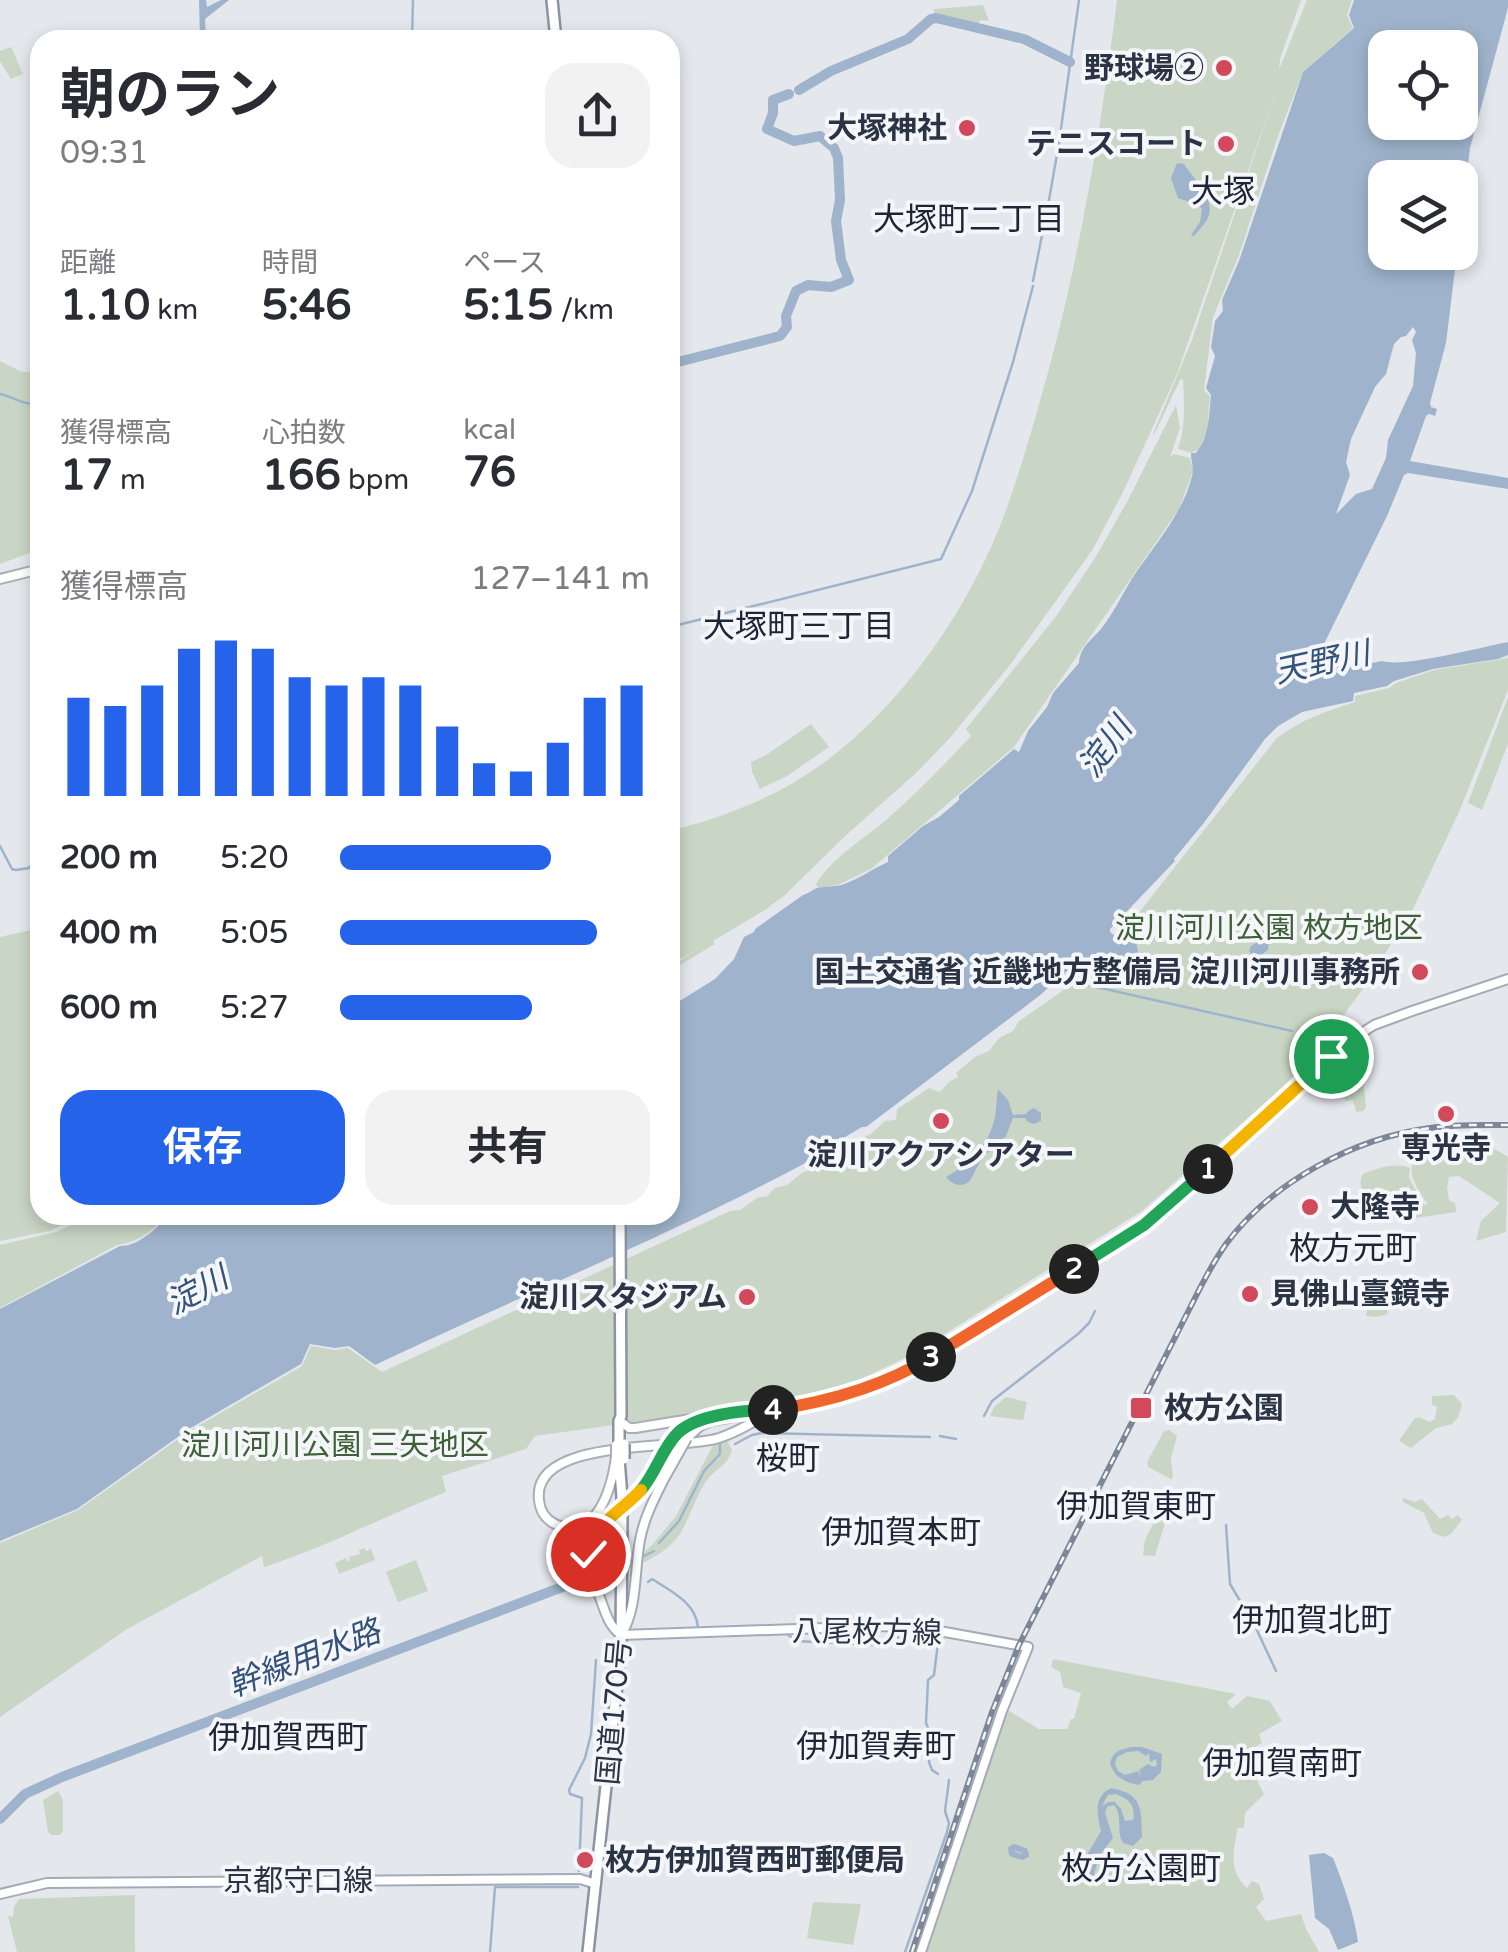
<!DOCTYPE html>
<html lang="ja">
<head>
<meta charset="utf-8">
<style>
	:root { --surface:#fff; --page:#f2f2f3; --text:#2b2b33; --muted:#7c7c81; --accent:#2563eb }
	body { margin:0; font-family:"Varela Round","Noto Sans JP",sans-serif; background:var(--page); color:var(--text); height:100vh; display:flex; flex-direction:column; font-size:38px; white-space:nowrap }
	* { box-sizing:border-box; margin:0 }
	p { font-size:32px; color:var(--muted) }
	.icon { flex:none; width:55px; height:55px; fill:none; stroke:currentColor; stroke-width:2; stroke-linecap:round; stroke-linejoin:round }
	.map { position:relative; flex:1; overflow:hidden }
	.drawer { position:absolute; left:30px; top:30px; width:650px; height:1195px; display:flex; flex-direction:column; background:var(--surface); border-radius:30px; box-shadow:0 5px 15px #0003 }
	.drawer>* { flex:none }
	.controls { position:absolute; left:1368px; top:30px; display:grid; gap:20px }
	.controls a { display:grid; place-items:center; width:110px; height:110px; border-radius:20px; background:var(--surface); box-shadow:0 5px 15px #0003; font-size:50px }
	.pin { position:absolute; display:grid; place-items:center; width:85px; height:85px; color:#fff; margin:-42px; border:5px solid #fff; border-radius:50%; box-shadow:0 2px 10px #0007 }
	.km { position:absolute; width:50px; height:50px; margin:-25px; border-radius:50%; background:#222; color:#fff; font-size:28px; line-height:50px; text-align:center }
	.round { display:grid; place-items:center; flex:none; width:105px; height:105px; border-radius:30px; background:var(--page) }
	.head { display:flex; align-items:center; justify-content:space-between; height:170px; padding:0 30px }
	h1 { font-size:55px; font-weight:700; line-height:75px }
	.stats { display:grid; grid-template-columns:repeat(3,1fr); gap:15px; height:170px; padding:10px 30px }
	.stats div { display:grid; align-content:center }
	.stats b { font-size:42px; font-weight:700 }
	.stats small { font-size:28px; font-weight:400 }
	.stats p { font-size:28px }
	.chart { height:280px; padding:20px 30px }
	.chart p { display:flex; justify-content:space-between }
	.chart svg { width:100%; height:180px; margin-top:10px; stroke:var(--accent); stroke-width:6 }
	.action { display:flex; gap:20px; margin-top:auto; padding:20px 30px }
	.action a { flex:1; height:115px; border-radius:30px; background:var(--accent); color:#fff; font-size:40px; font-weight:700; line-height:115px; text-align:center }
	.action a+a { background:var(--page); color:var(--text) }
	ul { padding:0 30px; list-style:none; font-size:32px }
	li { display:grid; grid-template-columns:160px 120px 1fr; align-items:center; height:75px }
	li i { height:25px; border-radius:12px; background:var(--accent) }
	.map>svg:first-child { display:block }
	.green { fill:#c9d6c5 }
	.water { fill:#9fb4cc; fill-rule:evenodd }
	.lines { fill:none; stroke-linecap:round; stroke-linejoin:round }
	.stream { stroke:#9fb4cc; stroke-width:2.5 }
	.canal { stroke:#9fb4cc; stroke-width:6 }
	.river { stroke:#9fb4cc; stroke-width:10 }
	.secondary-casing { stroke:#a9aeb7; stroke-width:12 }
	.primary-casing { stroke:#a3abb8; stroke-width:12 }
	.trunk-casing { stroke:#8b94a3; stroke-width:14 }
	.secondary { stroke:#fff; stroke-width:8 }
	.primary { stroke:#fff; stroke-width:8 }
	.trunk { stroke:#fff; stroke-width:9 }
	.rail-casing { stroke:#7d8696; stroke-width:6 }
	.rail { stroke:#f4f6f9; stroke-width:2.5; stroke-dasharray:8; stroke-linecap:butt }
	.secondary-bridge-casing { stroke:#a9aeb7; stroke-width:12; stroke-linecap:butt }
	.primary-bridge-casing { stroke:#a3abb8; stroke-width:12; stroke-linecap:butt }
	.trunk-bridge-casing { stroke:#8b94a3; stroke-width:14; stroke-linecap:butt }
	.secondary-bridge { stroke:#fff; stroke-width:8 }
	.primary-bridge { stroke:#fff; stroke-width:8 }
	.trunk-bridge { stroke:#fff; stroke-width:9 }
	.split-1-casing { stroke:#fff; stroke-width:20 }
	.split-2-casing { stroke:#fff; stroke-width:20 }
	.split-3-casing { stroke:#fff; stroke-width:20 }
	.split-4-casing { stroke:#fff; stroke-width:20 }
	.split-5-casing { stroke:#fff; stroke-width:20 }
	.split-6-casing { stroke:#fff; stroke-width:20 }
	.split-1 { stroke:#f5b400; stroke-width:12 }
	.split-2 { stroke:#22a559; stroke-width:12 }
	.split-3 { stroke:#f0652b; stroke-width:12 }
	.split-4 { stroke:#f0652b; stroke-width:12 }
	.split-5 { stroke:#22a559; stroke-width:12 }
	.split-6 { stroke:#f5b400; stroke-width:12 }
	.poi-dot { fill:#d1495b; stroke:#f4f6f9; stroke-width:4 }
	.labels { text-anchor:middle; stroke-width:8; stroke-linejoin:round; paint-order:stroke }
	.poi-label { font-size:30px; font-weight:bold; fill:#2b3445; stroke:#f4f6f9; text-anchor:end }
	.park-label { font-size:30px; fill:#3f6138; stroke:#f4f6f9 }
	.street-label { font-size:30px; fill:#2b3445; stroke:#f4f6f9 }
	.neighbourhood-label { font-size:32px; fill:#1d2536; stroke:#f4f6f9 }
	.water-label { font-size:32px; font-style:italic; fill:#34527a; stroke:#f4f6f9 }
</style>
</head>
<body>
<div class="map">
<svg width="1508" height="1952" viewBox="0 0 1508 1952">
	<rect width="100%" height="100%" fill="#e4e7ec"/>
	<path class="green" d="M1117,0H1301L1280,59L1279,70L1307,0H1352L1347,15L1353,28L1303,72L1278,136L1239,255L1213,317L1204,390L1210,396L1207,430L1200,449L1191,453L1178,449C1186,426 1184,403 1183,379L1180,380L1155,433L1153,434L1192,340L1278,85L1177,374L1123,492L1093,549L1010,665L949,739L915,774L843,838L785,895L765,910L713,941L715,944L670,971V967L694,952L670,964V831C719,818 767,801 809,773C888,721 954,631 992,545C1012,499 1026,450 1040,401C1078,270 1100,136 1117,0Z
		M983,5L989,21L980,20L978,26L934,16V9Z
		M11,47L23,74L11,79L0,61V51Z
		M0,361L22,372L40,371V549L0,564Z
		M1176,405L1180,428L1170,457L1174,454L1190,458L1193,471L1179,509L1014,747L871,869L838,885L818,888L816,884C833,857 862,840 886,820C916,794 944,765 971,736L966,729L1057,615L1095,558L1127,502Z
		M1508,658V690L1459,812L1412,911L1362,990L1316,1053L1282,1088L1142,1211L911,1355L859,1380L786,1401L535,1436L526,1449L442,1476L446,1492C385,1516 326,1547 264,1567L262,1556L127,1629L0,1717V1543L78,1510L191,1430L302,1366L311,1346L335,1350L348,1348L382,1372L730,1211L740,1210L757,1198L767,1196L775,1188L787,1185L802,1173L816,1168L826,1159L846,1151L855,1141L871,1134L885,1121L896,1120L897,1109L929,1088L940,1092L949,1082L958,1077L956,1073L975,1057L989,1051L999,1038L1013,1031L1019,1021L1061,992L1084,969C1105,981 1123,973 1145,967L1136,942L1150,927L1137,915L1276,739C1300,720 1326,711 1355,702V696L1389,688L1396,683L1434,670Z
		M1508,697V744L1482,810L1468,803Z
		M811,724L829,747L787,776L760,789L752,772L751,762L766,755Z
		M40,928V1215H97L91,1218H77L49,1231L0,1241V937Z
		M1363,1079L1366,1107L1363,1111L1356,1112L1353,1100L1345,1101L1342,1083Z
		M1474,1141H1481L1508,1157L1506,1232L1476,1241L1481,1221L1500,1203L1459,1176L1449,1177L1447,1188L1449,1200L1455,1203L1456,1212L1409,1219V1183L1407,1202C1394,1192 1381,1193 1365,1193C1360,1188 1359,1181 1363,1174C1378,1168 1395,1162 1410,1168L1409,1178L1424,1205L1428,1204C1387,1151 1431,1150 1474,1141Z
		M105,1215H166C154,1231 135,1243 117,1245L0,1308V1245L56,1232L80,1221L95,1220Z
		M1379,1281L1382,1284L1388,1314L1377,1317L1366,1316L1372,1282Z
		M1454,1395L1462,1404L1458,1417L1452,1424L1436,1428L1411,1448L1399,1441L1414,1419L1419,1417L1430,1422L1435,1419L1437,1407L1432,1405V1396Z
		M1006,1397L1027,1402L1023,1420L990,1416L994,1407Z
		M1169,1430L1177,1436L1171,1458L1173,1477L1171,1479L1148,1467L1147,1462L1164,1431Z
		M727,1441L732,1450C728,1465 717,1468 708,1479C700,1488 690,1515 684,1527C667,1560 630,1567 598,1579L596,1572L641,1555L652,1545L676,1516L712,1447L719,1442Z
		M1403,1498L1415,1502L1422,1499L1440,1519L1448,1515L1452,1519L1458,1515L1462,1520L1451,1534L1443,1537L1433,1533L1424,1513L1403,1502Z
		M1160,1510L1168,1513L1155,1556L1143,1555L1145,1540Z
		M364,1548L366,1551L371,1549L375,1560L339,1574L335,1563L346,1558L348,1561H350L349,1557L360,1554L359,1550Z
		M416,1560L428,1591L398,1602L386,1572Z
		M1053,1659L1236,1694L1227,1702L1232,1709L1247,1696L1270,1701L1282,1721L1259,1734L1262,1743L1243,1753L1264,1794L1245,1813L1244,1828H1238C1233,1851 1228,1871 1247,1888L1252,1881L1259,1884L1264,1899L1256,1907L1266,1921L1301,1914L1306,1929L1319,1952H925L1002,1721H1005L1009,1711L1039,1729H1067L1071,1719H1074L1081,1693L1063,1687L1060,1672L1051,1667Z
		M58,1791L63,1800V1831L60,1835H51L48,1832L43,1800Z
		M135,1895V1951L138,1952H17L8,1916L13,1917L14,1907L19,1899Z
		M813,1902L861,1904L853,1945L807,1938Z"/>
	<path class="water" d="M199,0H206L207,7L221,0H229L205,19L206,40H200Z
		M1354,0H1508V8L1470,148L1460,231V178H1385V252L1457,253L1446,343L1430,403L1431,407L1437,409L1435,416L1429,414L1426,416L1410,461L1508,478V489L1408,473L1404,475L1387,516L1318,656L1319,661L1323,664L1345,660L1347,668L1382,661C1403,668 1482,647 1508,642V655L1498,659L1433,669L1394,681L1387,686L1354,693L1353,701L1302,712L1278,726L1265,739L1203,824L1174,859L1175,861L1110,929V932L1118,938L1137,916L1149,927L1136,942L1143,969C1132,972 1119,977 1108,976C1096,975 1085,967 1074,965L1039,996L866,1127H862L811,1157L809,1161C668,1237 519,1296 375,1365L349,1346L335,1348L310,1344L301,1364L189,1429L77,1509L0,1541V1309L120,1246C137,1247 158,1228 168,1215H670V1007L715,979L734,959L744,937L754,932L755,929L803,895C808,894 812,890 817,888C825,886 834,887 842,885C859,879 872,869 888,862V856L923,826L939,817L959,800V796L1014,749L1019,752L1028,731L1047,707L1053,693L1079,663C1080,645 1095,638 1104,625C1115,610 1123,593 1133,577C1154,545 1183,514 1192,476C1194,468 1191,461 1191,453H1196C1209,438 1209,415 1211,395L1206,388L1215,356L1211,347L1215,321L1223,311L1222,300L1239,261L1303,72L1354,28L1349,15ZM1385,48H1460V122H1385ZM1413,327L1416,332L1412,340L1416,353L1413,386L1388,440L1386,458L1372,489L1356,494L1336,514L1350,475L1346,462L1351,439L1375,387L1386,374L1394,344L1401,337L1406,336Z
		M1177,163L1184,164C1196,182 1220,202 1205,223C1201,228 1197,232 1194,236L1191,235L1200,222L1202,209L1198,205L1178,198L1171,178Z
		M1261,924H1264L1269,939L1268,950L1260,956H1252L1249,951L1251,946L1258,942V929Z
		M998,1089L1008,1100L1013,1115L1026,1114L1029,1110L1034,1108L1041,1113V1121L1034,1124L1028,1122L1025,1118H1013L1006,1136L982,1158L970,1181C962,1188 952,1185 946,1177C968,1165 987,1147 994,1121C997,1110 996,1099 998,1089Z
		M1132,1747H1142L1162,1754L1161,1772L1153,1780L1143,1781L1139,1785C1125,1783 1114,1777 1110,1763C1113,1751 1121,1749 1132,1747ZM1138,1751L1146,1756L1149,1753L1150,1762L1156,1759L1157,1765L1154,1767L1148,1764L1139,1770L1141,1778L1138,1771L1125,1775L1118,1771L1115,1764L1117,1757L1127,1752Z
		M1111,1788C1143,1794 1141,1808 1142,1837L1133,1846L1123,1843C1116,1832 1123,1815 1114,1805L1107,1807L1105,1813L1113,1838L1099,1856L1092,1882L1088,1881L1085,1866L1078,1883L1074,1885L1078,1870L1101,1831C1097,1815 1093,1796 1111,1788ZM1116,1794C1129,1799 1136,1805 1133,1820L1125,1821L1121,1809L1115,1802H1108L1102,1806L1108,1795Z
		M1324,1853L1333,1858C1344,1886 1354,1913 1358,1942L1338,1950L1329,1929L1315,1918L1309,1855Z"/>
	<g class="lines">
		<path class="stream" d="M412,40L413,0
			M1046,217L1059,143L1079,0
			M1033,281L1045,220
			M0,394C14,397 25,406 40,404
			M670,627L941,559L972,491L1013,362L1033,286
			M0,846L12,869L16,870L29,868L40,852
			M1074,982L1292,1031
			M984,1416L992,1401L1078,1334L1089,1323L1095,1311
			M940,1436L956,1439
			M735,1444L752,1435L762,1433L930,1437
			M1226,1525L1230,1584L1255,1626L1276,1671
			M659,1543L679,1521L704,1471L720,1454V1445
			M642,1557L654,1551
			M602,1572L634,1560
			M648,1582L652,1579C671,1591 696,1603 698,1627
			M709,1636L786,1633L796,1641L875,1645
			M884,1643L898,1642L899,1632L914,1633
			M938,1774L932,1770L929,1762L930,1733L926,1723L928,1680L934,1675L939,1635
			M579,1871L582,1798L570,1794L569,1790L585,1758L591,1734L596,1660
			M490,1952L495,1887H578
			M905,1952L947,1832L949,1823L945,1811L949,1780"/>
		<path class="canal" d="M1014,1847L1025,1851L1026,1855L1022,1857L1012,1854L1011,1849Z"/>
		<path class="river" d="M799,90L831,71L908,39L931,19L936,18L1024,39L1070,62
			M670,364L780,336L787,327L786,316L796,291L808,285L831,287L849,280L841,260L836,221L840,200L838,158L834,148L820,136L794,141L767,129L773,113V100L789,94
			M0,1819L25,1794L62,1777L578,1581"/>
		<g class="secondary-casing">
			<path id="secondary" d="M0,579L40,569
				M624,1424L629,1428H635L697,1418
				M616,1457C612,1486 597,1544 555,1524C545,1519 540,1511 539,1500C531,1436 681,1451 719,1438C738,1432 757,1420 773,1410"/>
		</g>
		<g class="primary-casing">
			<path id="primary" d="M676,1435L692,1422L711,1418
				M687,1438L700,1426L711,1421L813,1403L846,1395L916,1366L1144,1225L1288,1097L1314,1070L1360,1034L1374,1025L1412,1011L1508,979
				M621,1635L882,1626L928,1629L1028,1647L1002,1711L921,1952
				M621,1635C608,1625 605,1611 599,1595C569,1519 617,1527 653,1474
				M621,1635C638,1608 634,1571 640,1540C644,1518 654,1499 664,1479
				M0,1894L47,1883L580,1879L596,1884"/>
		</g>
		<g class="trunk-casing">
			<path id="trunk" d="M552,0L556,40
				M619,1445V1421L621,1416L620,1215
				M619,1459L622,1497
				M588,1952L621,1648L622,1515"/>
		</g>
		<use href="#secondary" class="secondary"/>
		<use href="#primary" class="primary"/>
		<use href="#trunk" class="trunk"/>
		<g class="rail-casing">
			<path id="rail" d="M912,1952L992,1712L1019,1645L1195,1298C1204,1280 1214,1261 1226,1244C1272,1182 1354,1138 1430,1128C1456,1124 1482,1125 1508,1125"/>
		</g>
		<use href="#rail" class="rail"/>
		<g class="secondary-bridge-casing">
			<path id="secondary-bridge" d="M616,1457V1445"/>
		</g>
		<g class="primary-bridge-casing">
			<path id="primary-bridge" d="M653,1474L676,1435
				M664,1479L687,1438"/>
		</g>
		<g class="trunk-bridge-casing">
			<path id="trunk-bridge" d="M624,1444V1459
				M622,1497V1515"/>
		</g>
		<use href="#secondary-bridge" class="secondary-bridge"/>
		<use href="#primary-bridge" class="primary-bridge"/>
		<use href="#trunk-bridge" class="trunk-bridge"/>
	</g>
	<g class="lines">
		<g class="split-1-casing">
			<path id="split-1" d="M1208,1169L1331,1056"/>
		</g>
		<g class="split-2-casing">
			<path id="split-2" d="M1074,1269L1144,1225L1208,1169"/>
		</g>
		<g class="split-3-casing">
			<path id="split-3" d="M931,1357L1074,1269"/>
		</g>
		<g class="split-4-casing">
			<path id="split-4" d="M773,1410C827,1402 884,1386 931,1357"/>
		</g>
		<g class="split-5-casing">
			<path id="split-5" d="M641,1490C655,1474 661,1452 675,1436C693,1414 746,1410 773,1410"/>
		</g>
		<g class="split-6-casing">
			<path id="split-6" d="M588,1554C593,1524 622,1511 641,1490"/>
		</g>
		<use href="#split-1" class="split-1"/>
		<use href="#split-2" class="split-2"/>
		<use href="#split-3" class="split-3"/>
		<use href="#split-4" class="split-4"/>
		<use href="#split-5" class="split-5"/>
		<use href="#split-6" class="split-6"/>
	</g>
	<g class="poi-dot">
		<circle cx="1224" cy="68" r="10"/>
		<circle cx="967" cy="128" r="10"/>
		<circle cx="1226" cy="144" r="10"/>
		<circle cx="1420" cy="972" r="10"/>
		<circle cx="1446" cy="1114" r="10"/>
		<circle cx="941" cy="1121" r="10"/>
		<circle cx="1310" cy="1207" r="10"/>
		<circle cx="1250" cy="1294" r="10"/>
		<circle cx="747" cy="1297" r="10"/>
		<rect x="1129" y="1396" width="24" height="24" rx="5"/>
		<circle cx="585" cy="1860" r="10"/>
	</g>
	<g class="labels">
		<g class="poi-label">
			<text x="1204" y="78">野球場②</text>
			<text x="947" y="138">大塚神社</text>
			<text x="1206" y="154">テニスコート</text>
			<text x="1400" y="982">国土交通省 近畿地方整備局 淀川河川事務所</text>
			<text x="1446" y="1158" text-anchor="middle">専光寺</text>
			<text x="941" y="1165" text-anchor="middle">淀川アクアシアター</text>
			<text x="1330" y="1217" text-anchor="start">大隆寺</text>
			<text x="1270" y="1304" text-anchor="start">見佛山臺鏡寺</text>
			<text x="727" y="1307">淀川スタジアム</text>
			<text x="1164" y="1418" text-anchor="start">枚方公園</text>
			<text x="605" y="1870" text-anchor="start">枚方伊加賀西町郵便局</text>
		</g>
		<g class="park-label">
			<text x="1269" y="938">淀川河川公園 枚方地区</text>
			<text x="335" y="1455">淀川河川公園 三矢地区</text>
		</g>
		<g class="street-label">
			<text transform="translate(867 1632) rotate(1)" y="10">八尾枚方線</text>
			<text transform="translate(614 1712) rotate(-85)" y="10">国道170号</text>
			<text x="298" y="1891">京都守口線</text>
		</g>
		<g class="neighbourhood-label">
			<text x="1223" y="202">大塚</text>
			<text x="969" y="230">大塚町二丁目</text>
			<text x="799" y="637">大塚町三丁目</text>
			<text x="1353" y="1259">枚方元町</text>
			<text x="788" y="1469">桜町</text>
			<text x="1136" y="1517">伊加賀東町</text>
			<text x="901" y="1543">伊加賀本町</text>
			<text x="1312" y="1631">伊加賀北町</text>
			<text x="288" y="1748">伊加賀西町</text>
			<text x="876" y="1757">伊加賀寿町</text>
			<text x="1282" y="1774">伊加賀南町</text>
			<text x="1141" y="1879">枚方公園町</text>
		</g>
		<g class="water-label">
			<text transform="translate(1322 662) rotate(-12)" y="11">天野川</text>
			<text transform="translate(1105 747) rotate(-54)" y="11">淀川</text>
			<text transform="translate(197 1290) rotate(-28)" y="11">淀川</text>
			<text transform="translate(304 1658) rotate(-21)" y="11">幹線用水路</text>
		</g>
	</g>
</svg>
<div class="controls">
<a><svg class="icon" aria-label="locate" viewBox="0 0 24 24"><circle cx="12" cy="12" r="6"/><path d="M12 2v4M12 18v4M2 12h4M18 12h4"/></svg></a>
<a><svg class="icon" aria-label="layers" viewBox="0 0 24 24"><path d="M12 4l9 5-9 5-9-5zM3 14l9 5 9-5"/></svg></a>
</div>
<div class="pin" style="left:1331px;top:1056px;background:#1e9e55"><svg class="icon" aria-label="arrive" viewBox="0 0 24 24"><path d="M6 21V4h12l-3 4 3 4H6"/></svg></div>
<div class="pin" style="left:588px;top:1554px;background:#d93025"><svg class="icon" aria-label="check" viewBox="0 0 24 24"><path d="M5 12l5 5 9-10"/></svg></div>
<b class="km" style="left:1208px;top:1169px">1</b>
<b class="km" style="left:1074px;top:1269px">2</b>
<b class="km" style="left:931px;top:1357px">3</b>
<b class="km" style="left:773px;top:1410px">4</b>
<section class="drawer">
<div class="head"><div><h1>朝のラン</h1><p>09:31</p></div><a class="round"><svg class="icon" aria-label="share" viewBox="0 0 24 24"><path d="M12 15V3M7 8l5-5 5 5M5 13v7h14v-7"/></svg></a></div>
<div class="stats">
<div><p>距離</p><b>1.10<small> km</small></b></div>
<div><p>時間</p><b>5:46</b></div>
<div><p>ペース</p><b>5:15<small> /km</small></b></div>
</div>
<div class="stats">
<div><p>獲得標高</p><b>17<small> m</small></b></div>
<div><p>心拍数</p><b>166<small> bpm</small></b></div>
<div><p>kcal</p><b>76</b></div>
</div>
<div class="chart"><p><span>獲得標高</span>127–141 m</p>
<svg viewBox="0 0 160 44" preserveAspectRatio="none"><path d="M5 44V20M15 44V22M25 44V17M35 44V8M45 44V6M55 44V8M65 44V15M75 44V17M85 44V15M95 44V17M105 44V27M115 44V36M125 44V38M135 44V31M145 44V20M155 44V17"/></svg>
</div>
<ul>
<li><b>200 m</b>5:20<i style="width:68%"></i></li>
<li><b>400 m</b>5:05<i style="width:83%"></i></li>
<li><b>600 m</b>5:27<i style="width:62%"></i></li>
</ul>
<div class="action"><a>保存</a><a>共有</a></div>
</section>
</div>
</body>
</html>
